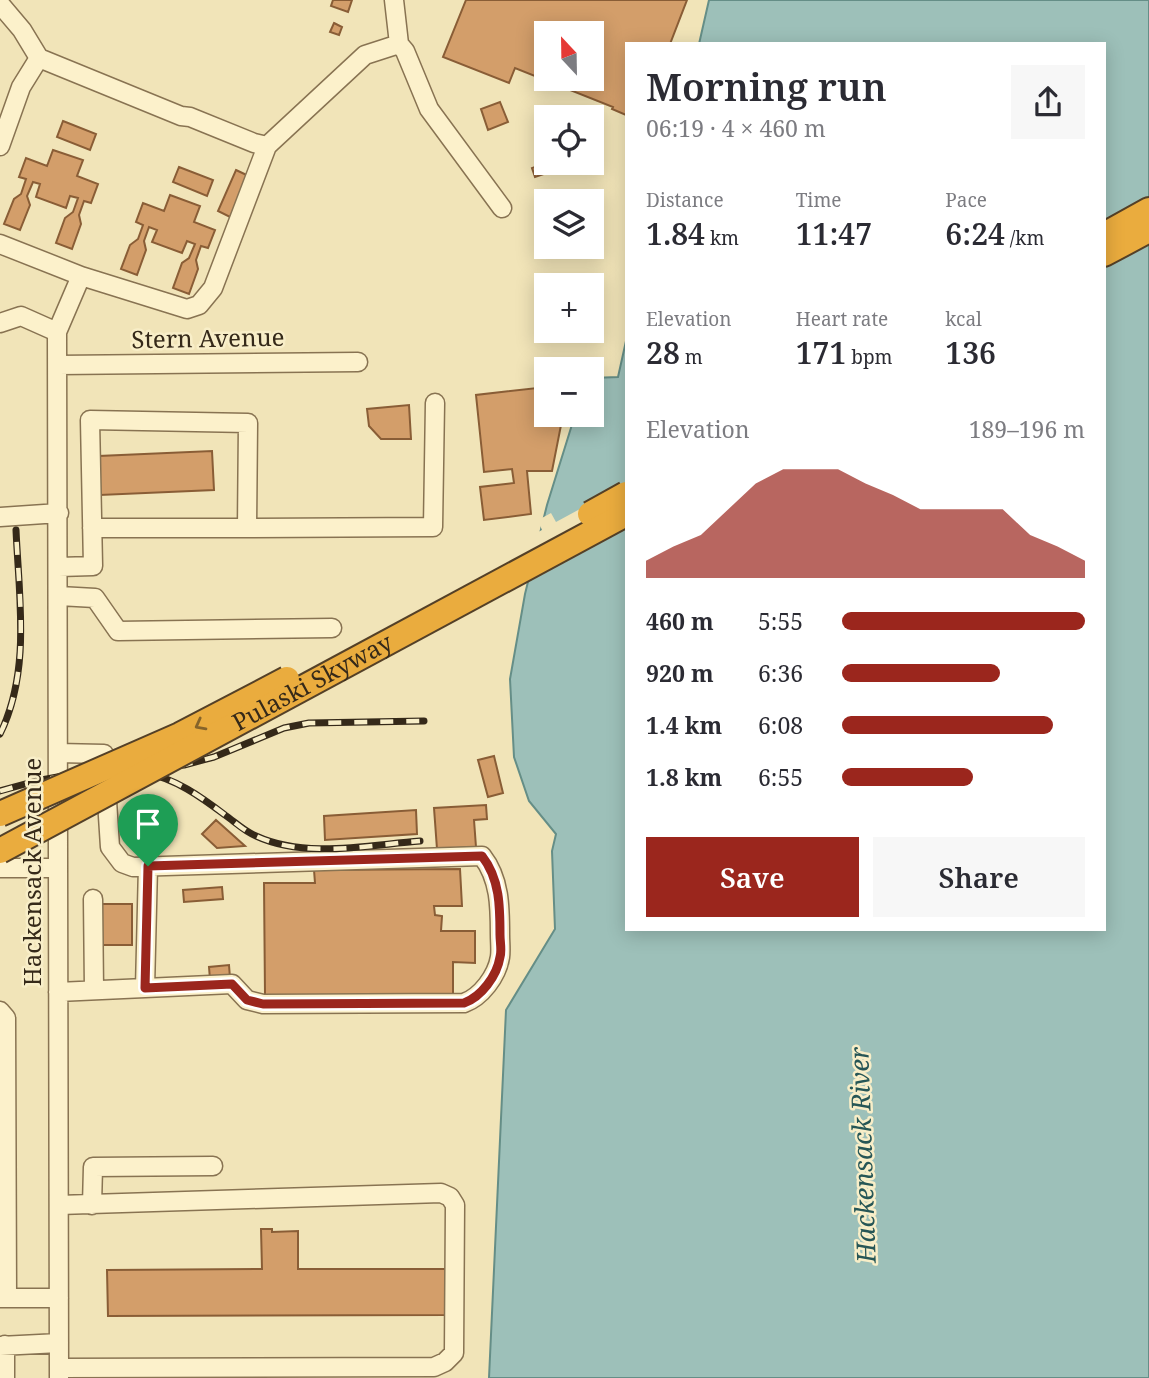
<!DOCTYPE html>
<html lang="en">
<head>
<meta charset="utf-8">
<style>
	:root { --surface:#fff; --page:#f7f7f7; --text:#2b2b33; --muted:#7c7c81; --accent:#9b261d }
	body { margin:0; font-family:"Noto Serif",serif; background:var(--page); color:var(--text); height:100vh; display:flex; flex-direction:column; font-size:26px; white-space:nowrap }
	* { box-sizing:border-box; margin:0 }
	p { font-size:23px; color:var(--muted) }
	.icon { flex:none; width:38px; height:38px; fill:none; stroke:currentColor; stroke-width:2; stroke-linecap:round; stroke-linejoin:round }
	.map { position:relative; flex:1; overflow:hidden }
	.sheet { position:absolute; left:625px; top:42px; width:481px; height:889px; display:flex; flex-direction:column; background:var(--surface); border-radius:0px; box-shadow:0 4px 18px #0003 }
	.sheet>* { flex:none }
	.needle { width:46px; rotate:338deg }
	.tools { position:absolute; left:534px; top:21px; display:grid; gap:14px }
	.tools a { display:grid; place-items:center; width:70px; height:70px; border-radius:0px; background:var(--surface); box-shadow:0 4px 18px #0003; font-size:35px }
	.pin { position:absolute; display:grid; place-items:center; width:60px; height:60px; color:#fff; margin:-72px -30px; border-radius:50% 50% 50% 0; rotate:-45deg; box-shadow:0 0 7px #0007 }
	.pin .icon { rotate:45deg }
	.round { display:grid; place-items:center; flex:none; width:74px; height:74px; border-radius:0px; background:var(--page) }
	.headline { display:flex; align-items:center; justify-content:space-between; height:119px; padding:0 21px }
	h1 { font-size:38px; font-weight:600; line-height:52px }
	.metrics { display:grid; grid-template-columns:repeat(3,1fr); gap:10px; height:119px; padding:7px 21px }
	.metrics div { display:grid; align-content:center }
	.metrics b { font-size:30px; font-weight:600 }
	.metrics small { font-size:19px; font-weight:400 }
	.metrics p { font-size:19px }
	.chart { height:196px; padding:14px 21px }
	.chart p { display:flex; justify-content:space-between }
	.chart svg { width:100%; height:126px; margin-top:7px; fill:var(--accent); opacity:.7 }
	.button { display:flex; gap:14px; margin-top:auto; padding:14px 21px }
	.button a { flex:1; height:80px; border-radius:0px; background:var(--accent); color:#fff; font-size:28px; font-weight:600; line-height:80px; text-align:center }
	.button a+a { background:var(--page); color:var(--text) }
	ul { padding:0 21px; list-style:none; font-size:23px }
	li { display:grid; grid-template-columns:112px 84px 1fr; align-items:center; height:52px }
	li i { height:18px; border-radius:9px; background:var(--accent) }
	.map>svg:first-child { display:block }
	.water { fill:#9dc0b9; stroke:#658e87; stroke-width:2 }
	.pier { fill:#f1e4b8 }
	.building { fill:#d39e6a; stroke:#895d36; stroke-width:2; fill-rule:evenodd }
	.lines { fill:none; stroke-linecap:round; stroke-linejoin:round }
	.minor-casing { stroke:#887352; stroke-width:21 }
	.highway-casing { stroke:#544027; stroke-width:28 }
	.minor { stroke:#fcf1cb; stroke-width:18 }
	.highway { stroke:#eaac3e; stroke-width:24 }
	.rail-casing { stroke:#352919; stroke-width:7 }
	.rail { stroke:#f8eec8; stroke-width:4.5; stroke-dasharray:13; stroke-linecap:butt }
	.highway-bridge-casing { stroke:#544027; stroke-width:28; stroke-linecap:butt }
	.highway-bridge { stroke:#eaac3e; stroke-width:24 }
	.oneway { stroke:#86642a }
	.route-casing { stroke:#fff; stroke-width:14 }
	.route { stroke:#9b261d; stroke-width:9 }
	.labels { text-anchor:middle; stroke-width:5; stroke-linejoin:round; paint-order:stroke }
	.street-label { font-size:24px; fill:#352919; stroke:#f8eec8 }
	.water-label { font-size:26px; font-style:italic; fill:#265656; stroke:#f8eec8 }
</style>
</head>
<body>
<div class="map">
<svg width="1149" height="1378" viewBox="0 0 1149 1378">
	<rect width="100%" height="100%" fill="#f1e4b8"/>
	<path class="water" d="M709,0H1149V1378H489L506,1010L555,929L552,851L556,834L529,801L514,757L510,679L525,594L547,505L575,415H592V378L618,377L626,341V929H1104V44H699Z"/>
	<path class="pier" d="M626,484L573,555L574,557L525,581L536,533L542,530L539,523L540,519L551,513L556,522Z"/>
	<path class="building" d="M333,0H352L348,12L331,6Z
		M466,0H687L670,44H626V115L612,109L613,107L515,68L509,83L443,57ZM546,33H592V79H546Z
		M334,23L342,27L339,35L330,32Z
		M500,102L508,122L488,130L481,109Z
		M63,121L96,134L90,150L57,137Z
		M53,150L83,160L77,176L98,184L91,203L84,201L79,215L81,224L72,249L56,243L65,218L73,212L78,198L70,196L66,208L36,197L40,184L33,182L27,196L30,205L20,230L4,224L14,199L21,194L26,179L19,177L26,158L47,166Z
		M546,163L550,172L535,177L532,168Z
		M179,167L213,180L207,196L173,182Z
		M236,170L253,178L234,219L218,211Z
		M170,195L200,206L194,222L215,230L208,248L201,246L196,260L198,269L189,294L173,288L182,263L189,258L195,244L187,241L182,253L152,242L157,230L149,227L144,241L146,250L137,275L121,269L130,245L138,239L143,225L136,222L143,203L164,211Z
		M546,387V415H563L552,471H527L531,514L484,520L480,487L514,483L512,469L484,472L476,395Z
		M409,405L411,439H381L369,426L367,409Z
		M212,451L214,490L100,495L99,456Z
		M494,756L503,793L488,797L478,760Z
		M486,805L487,819L474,820L476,847L437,849L434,808Z
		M416,810L417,834L325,840L324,816Z
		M216,820L245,846L217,848L202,834Z
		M460,869L462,906H434L435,915L442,916L441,931H475V963L453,962V995H265L264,883H315L314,870Z
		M222,887L223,899L184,902L183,890Z
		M101,904H132V945H101Z
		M229,965L231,991L211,992L209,967Z
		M261,1229H272V1232L298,1231V1269H447V1315L108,1316L107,1270L262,1269Z"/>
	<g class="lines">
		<g class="minor-casing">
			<path id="minor" d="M0,4L22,30L39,58L181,116L190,117L254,143L267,146
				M399,44L405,51L429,109L502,208
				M0,146L21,87L39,58
				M0,244L81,276L187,309L199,305L213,288L267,146L365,55L399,44L394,0
				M0,323L21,316L57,332
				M58,365L358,362
				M0,517L59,513
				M92,528H247
				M59,567L93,566L90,420L248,423L247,528L433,527L435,403
				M59,596L95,598L118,631L332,628
				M0,868H57
				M93,899L94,990
				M145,988L148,866
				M58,992L232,984L247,1000L263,1004L464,1003C481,997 497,976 500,957C501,951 500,942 500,935C500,907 500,879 482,856L133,867L122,863L110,847L104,754L58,753
				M0,1011L6,1018L7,1298
				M59,1205L441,1193L450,1197L455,1205L454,1353L445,1362L434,1367L59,1368
				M92,1205L93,1167L213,1166
				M0,1298H59
				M0,1346L59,1343
				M5,1378V1345
				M59,1378L57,332L81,276"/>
		</g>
		<g class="highway-casing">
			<path id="highway" d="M1104,235L1149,210
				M1104,254L1149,230"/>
		</g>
		<use href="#minor" class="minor"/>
		<use href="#highway" class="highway"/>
		<g class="rail-casing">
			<path id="rail" d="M0,734C31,671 19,598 16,530
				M145,773C175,778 201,797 225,815C235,822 244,831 256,836C306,859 368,845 420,841
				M0,791L36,781L79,773L184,765L214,757L284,728L309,723L424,721"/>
		</g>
		<use href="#rail" class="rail"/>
		<g class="highway-bridge-casing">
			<g id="highway-bridge">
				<path d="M590,514L626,494"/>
				<path d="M0,814L180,735L287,679"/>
				<path id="s1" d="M0,851L626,514"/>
			</g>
		</g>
		<use href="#highway-bridge" class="highway-bridge"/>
	</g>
	<defs><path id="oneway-chevron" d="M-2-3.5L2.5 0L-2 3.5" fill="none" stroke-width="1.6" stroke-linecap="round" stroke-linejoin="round" transform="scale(1.75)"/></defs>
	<use class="oneway" href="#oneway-chevron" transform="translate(200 725) rotate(152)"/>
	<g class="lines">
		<g class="route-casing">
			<path id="route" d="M482,856C500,879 500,907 500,935C500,942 502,951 500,957C497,976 481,997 464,1003L263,1004L247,1000L232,984L145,988L148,866Z"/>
		</g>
		<use href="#route" class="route"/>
	</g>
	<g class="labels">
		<g class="street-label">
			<text transform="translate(208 339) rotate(-1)" y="8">Stern Avenue</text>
			<text dy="8" stroke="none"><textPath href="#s1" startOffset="355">Pulaski Skyway</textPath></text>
			<text transform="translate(33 872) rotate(-90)" y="8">Hackensack Avenue</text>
		</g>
		<g class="water-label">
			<text transform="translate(863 1155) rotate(-92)" y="9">Hackensack River</text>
		</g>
	</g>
</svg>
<div class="tools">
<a><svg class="needle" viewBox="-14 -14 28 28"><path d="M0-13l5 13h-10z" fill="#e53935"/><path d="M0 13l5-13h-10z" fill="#7c7c81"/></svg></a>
<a><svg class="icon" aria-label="locate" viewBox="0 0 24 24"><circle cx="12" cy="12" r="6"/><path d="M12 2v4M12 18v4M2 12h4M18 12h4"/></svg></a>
<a><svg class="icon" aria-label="layers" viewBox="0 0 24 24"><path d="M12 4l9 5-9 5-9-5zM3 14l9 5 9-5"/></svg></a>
<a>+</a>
<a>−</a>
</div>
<div class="pin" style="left:148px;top:866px;background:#1e9e55"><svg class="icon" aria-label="arrive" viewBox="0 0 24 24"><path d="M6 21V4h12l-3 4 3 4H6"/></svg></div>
<section class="sheet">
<div class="headline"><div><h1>Morning run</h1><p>06:19 · 4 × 460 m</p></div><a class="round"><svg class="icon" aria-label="share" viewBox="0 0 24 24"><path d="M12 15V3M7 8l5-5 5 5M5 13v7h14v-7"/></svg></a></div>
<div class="metrics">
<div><p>Distance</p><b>1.84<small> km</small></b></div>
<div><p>Time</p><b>11:47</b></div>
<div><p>Pace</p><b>6:24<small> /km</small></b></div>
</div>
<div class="metrics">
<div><p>Elevation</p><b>28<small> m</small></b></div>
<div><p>Heart rate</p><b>171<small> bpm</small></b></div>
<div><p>kcal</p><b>136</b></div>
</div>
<div class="chart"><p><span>Elevation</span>189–196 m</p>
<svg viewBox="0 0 160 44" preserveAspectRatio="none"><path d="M0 44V38L10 33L20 29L30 20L40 11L50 6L60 6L70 6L80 11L90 15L100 20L110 20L120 20L130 20L140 29L150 33L160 38V44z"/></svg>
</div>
<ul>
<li><b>460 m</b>5:55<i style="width:100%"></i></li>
<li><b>920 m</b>6:36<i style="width:65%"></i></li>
<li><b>1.4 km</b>6:08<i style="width:87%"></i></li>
<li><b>1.8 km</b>6:55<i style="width:54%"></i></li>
</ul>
<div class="button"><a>Save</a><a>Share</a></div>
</section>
</div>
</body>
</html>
